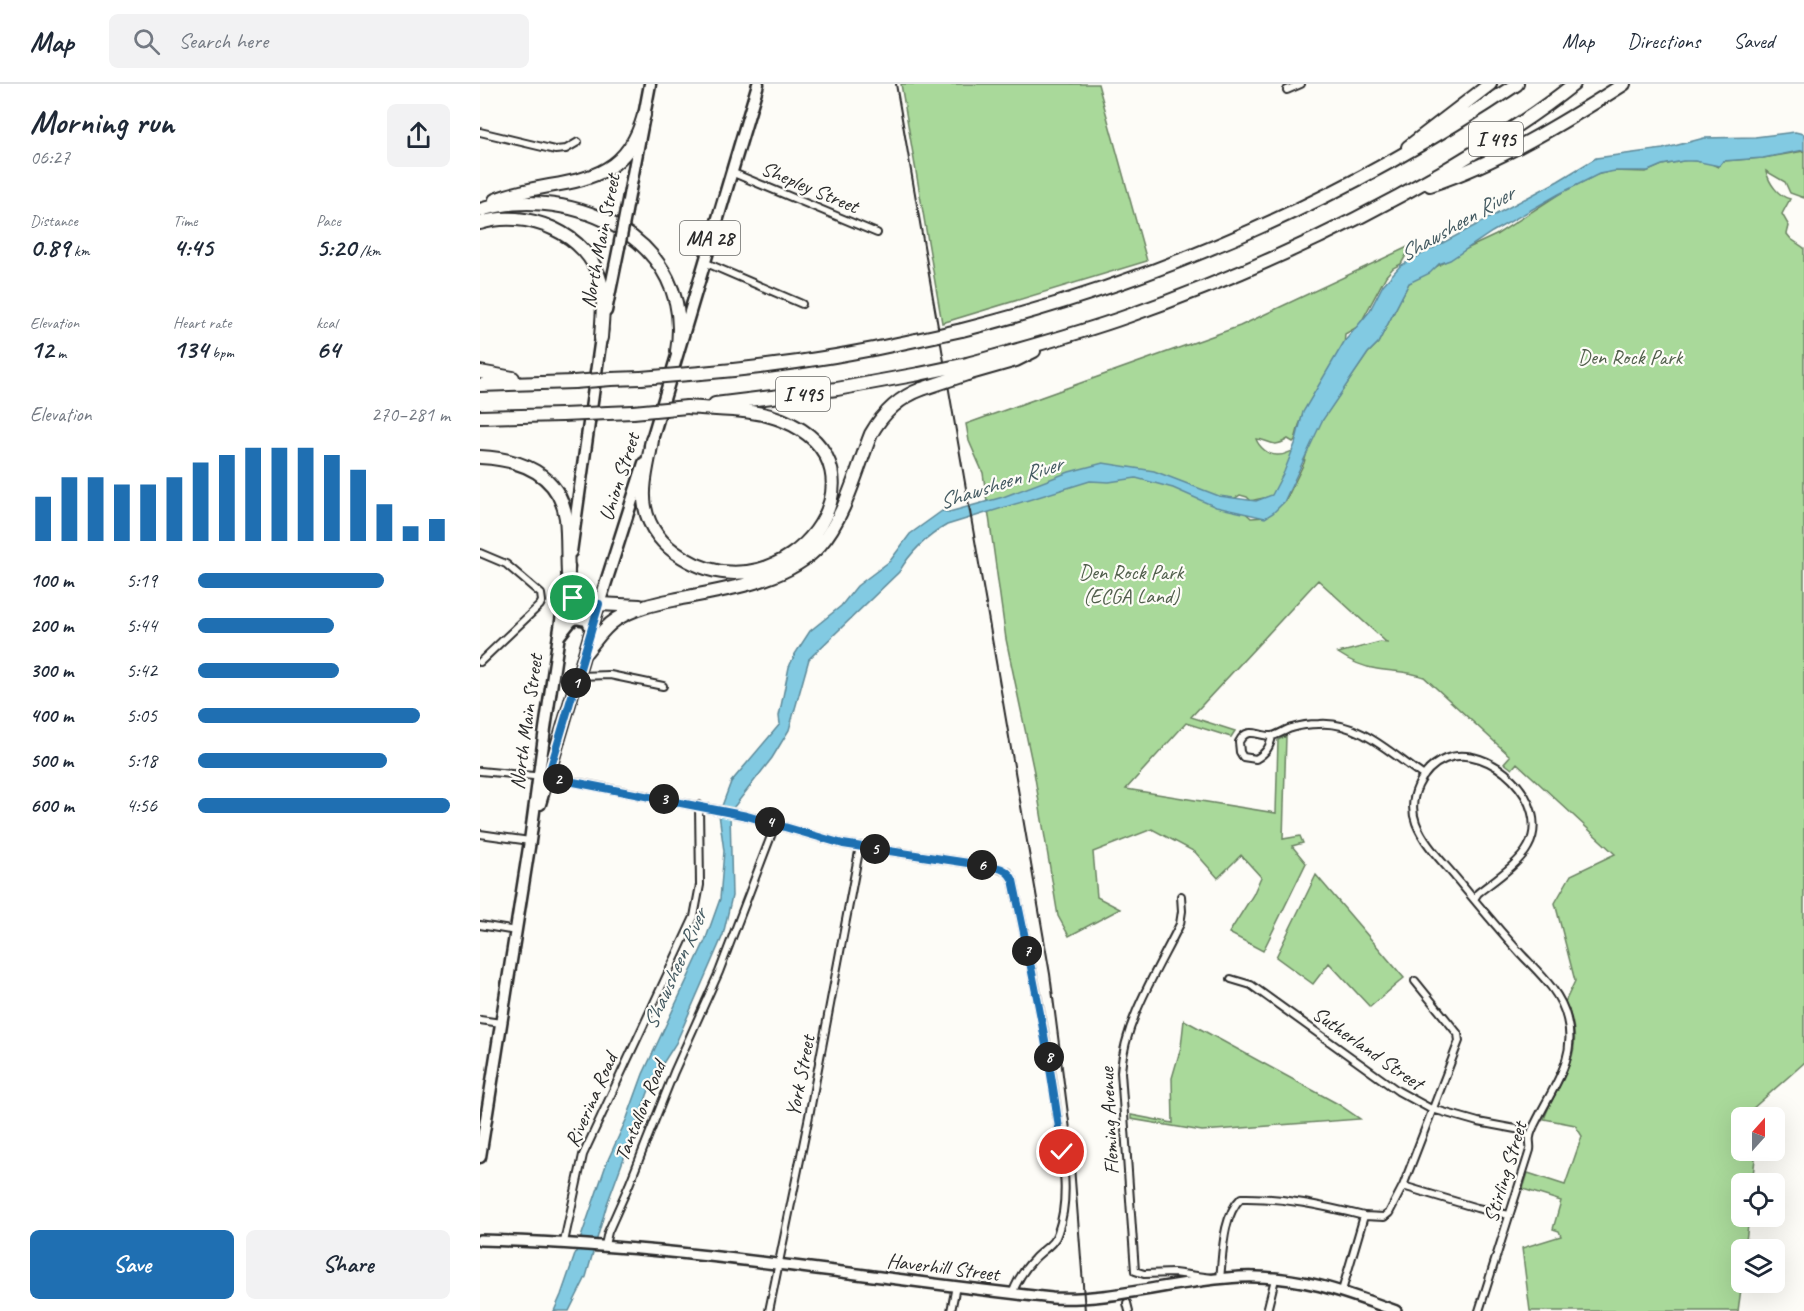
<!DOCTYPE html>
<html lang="en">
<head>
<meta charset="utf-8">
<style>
	:root { --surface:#fff; --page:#f2f2f3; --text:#1f2937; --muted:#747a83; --line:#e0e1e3; --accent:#1f6fb2 }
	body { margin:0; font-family:Caveat,sans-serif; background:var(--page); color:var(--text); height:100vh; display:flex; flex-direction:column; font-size:22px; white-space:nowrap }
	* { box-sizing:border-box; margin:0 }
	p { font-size:20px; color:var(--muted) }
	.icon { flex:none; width:33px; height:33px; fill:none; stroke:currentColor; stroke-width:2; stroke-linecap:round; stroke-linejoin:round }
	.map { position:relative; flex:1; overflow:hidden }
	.sheet { display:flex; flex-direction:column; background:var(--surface); width:480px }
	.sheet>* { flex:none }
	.needle { width:39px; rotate:21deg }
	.buttons { position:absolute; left:1251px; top:1023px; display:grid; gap:12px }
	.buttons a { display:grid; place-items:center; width:54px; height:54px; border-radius:9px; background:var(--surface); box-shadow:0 6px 24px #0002; font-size:30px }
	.pin { position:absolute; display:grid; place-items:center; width:51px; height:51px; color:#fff; margin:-26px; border:3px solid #fff; border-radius:50%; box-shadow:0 2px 6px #0007 }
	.km { position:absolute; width:30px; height:30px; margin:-15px; border-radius:50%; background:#222; color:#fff; font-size:16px; line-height:30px; text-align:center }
	.round { display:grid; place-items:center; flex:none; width:63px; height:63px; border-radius:9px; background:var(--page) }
	.summary { display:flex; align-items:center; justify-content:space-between; height:102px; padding:0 30px }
	h1 { font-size:33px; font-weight:600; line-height:45px }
	.metrics { display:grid; grid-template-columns:repeat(3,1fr); gap:9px; height:102px; padding:6px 30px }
	.metrics div { display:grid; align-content:center }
	.metrics b { font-size:26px; font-weight:600 }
	.metrics small { font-size:16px; font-weight:400 }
	.metrics p { font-size:16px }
	.chart { height:168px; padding:12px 30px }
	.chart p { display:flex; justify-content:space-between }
	.chart svg { width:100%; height:108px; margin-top:6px; stroke:var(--accent); stroke-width:6 }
	.button { display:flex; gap:12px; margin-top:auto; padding:12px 30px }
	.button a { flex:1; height:69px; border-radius:9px; background:var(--accent); color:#fff; font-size:24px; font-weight:600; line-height:69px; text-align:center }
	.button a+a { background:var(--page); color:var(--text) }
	ul { padding:0 30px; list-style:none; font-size:20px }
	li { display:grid; grid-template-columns:96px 72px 1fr; align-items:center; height:45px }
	li i { height:15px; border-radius:8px; background:var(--accent) }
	header { display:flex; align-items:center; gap:36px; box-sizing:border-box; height:84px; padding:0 30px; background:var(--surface); border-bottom:2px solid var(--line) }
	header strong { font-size:28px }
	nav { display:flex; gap:33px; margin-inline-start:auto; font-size:21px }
	.search { width:420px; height:54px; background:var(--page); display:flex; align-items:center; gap:15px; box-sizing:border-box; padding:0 21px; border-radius:9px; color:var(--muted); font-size:22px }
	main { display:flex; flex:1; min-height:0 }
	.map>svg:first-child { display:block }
	.green { fill:#a9d99a; stroke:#6a8262; stroke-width:1.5 }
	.water { fill:#82cae2; stroke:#5f8a99; stroke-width:1.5 }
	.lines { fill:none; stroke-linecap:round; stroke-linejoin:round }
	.street-casing { stroke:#2b2b2b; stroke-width:10 }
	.secondary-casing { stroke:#2b2b2b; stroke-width:14 }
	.primary-casing { stroke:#2b2b2b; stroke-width:15 }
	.highway-casing { stroke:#2b2b2b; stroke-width:16 }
	.street { stroke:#fdfcf7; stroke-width:6 }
	.secondary { stroke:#fdfcf7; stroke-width:9 }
	.primary { stroke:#fdfcf7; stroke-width:10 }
	.highway { stroke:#fdfcf7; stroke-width:12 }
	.rail { stroke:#2b2b2b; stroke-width:2 }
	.primary-bridge-casing { stroke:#2b2b2b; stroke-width:15; stroke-linecap:butt }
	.highway-bridge-casing { stroke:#2b2b2b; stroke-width:16; stroke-linecap:butt }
	.primary-bridge { stroke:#fdfcf7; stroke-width:10 }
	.highway-bridge { stroke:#fdfcf7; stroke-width:12 }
	.route-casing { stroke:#fff; stroke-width:12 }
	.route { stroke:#1f6fb2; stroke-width:8 }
	.labels { text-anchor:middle; stroke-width:4.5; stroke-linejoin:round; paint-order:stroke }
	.shield { fill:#fdfcf7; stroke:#6a6a68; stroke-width:1.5 }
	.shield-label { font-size:20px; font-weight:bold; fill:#2b2b2b }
	.street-label { font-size:21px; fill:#2b2b2b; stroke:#fdfcf7 }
	.park-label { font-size:21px; fill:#515f4c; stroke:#fdfcf7 }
	.water-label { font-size:22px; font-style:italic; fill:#455b62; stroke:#fdfcf7 }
</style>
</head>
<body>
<header>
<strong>Map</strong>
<div class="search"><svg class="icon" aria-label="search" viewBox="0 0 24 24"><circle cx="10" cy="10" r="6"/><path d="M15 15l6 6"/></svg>Search here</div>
<nav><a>Map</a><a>Directions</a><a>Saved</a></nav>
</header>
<main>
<section class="sheet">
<div class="summary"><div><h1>Morning run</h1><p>06:27</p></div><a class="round"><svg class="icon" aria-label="share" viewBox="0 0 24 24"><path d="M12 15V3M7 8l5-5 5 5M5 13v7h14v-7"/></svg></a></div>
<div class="metrics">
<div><p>Distance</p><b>0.89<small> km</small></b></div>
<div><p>Time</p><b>4:45</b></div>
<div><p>Pace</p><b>5:20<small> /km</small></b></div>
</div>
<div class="metrics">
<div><p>Elevation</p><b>12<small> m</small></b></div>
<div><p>Heart rate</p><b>134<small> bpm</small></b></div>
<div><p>kcal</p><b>64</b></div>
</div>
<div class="chart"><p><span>Elevation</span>270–281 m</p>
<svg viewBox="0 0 160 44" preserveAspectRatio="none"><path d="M5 44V26M15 44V18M25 44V18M35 44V21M45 44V21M55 44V18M65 44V12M75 44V9M85 44V6M95 44V6M105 44V6M115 44V9M125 44V15M135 44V29M145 44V38M155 44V35"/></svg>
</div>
<ul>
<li><b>100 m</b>5:19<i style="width:74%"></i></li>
<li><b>200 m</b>5:44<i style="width:54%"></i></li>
<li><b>300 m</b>5:42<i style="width:56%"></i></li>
<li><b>400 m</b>5:05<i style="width:88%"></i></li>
<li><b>500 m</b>5:18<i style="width:75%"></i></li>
<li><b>600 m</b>4:56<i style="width:100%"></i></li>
</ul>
<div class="button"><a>Save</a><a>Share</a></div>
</section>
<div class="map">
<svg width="1324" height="1227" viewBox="0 0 1324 1227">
	<rect width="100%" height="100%" fill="#fdfcf7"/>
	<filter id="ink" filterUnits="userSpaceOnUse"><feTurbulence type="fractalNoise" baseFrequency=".0167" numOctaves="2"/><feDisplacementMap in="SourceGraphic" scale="12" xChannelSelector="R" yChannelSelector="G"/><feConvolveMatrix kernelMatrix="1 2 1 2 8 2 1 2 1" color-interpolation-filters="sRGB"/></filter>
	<g filter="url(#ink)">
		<path class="green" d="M421,0H618L667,177L462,239Z
			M1324,67V114L1310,109L1305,98L1286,87C1289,99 1298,112 1310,115L1302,130L1309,142L1307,150L1311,155L1324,164V979L1262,1034V1066L1276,1067L1272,1099L1262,1100V1132L1269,1133L1265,1165L1262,1166V1198L1258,1227H1050L1042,1164L1081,1152L1079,1147L1073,1145L1081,1117L1043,1105L1048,1089L1085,1101L1102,1052L1095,1041L1064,1035C1080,992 1110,968 1085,918L1095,897L1075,819L1091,791L1135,770L1037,679L1032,685L1024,679L1030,672L944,593C925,586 915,588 897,585C882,583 870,577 858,569L900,558L907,559L838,496L711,633L755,647L751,653L706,639L646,705L796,729L798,656L806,652L803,755L820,752L823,759L812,762L826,779L783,867L749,849L773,811L781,793L761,771L738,794L715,768L672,745L613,768L617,813L640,825L589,852L578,832L554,688L526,555L503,389L489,357L486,340L760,242L932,161L921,180L913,184L906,192L879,242L865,250L864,263L853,278L830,317L819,341L815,356L813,358L808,355C791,366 790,355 776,355C779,363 788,371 797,371C803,372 808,368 813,367L812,373L794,411C786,415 779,414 771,417L767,413L760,411L752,416L771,434L786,433L806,416L824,379L828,364L840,339L888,269L898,259L929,199L984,166L1016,151L1079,110L1116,91L1132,87L1166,88L1182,81L1208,76L1230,79L1238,83L1243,77L1283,74Z
			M836,791L924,894L890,923L849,879L833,900L796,873Z
			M704,936L858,1020L880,1035L722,1047L651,1035V1031L693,1039L692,994L701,963Z"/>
		<path class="water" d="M1315,48L1324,50V66L1283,74L1243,77L1239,82L1215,77H1203L1182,81L1168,87H1135L1119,90L1079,110L1012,148L970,176L959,180L950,189L929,199L898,259L888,269L842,337L804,418L793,429L785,434L736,423L693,404L656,394L629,398L610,397L467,441C446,453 431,467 419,488L329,575L309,646L292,674L250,728L252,812L243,851L196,959L173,995L127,1120L106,1193L89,1227H74L81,1211L127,1078L147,1034L163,990L225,857L240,815L244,767L239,730L251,698L300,640L299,632L309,583L315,570L330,547L361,522L377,502L410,477L430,450L462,427L469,428L523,413L589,388L623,379L674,387L739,412L776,417L792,411L804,388L815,360L823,328L864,258L889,228L903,201L920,182L1078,97L1116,74L1183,65L1224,54L1275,53Z"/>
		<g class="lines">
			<g class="street-casing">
				<path id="street" d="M807,6L821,0
					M0,48L75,66L86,65L98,58
					M251,88L397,149
					M224,178L322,220
					M0,469L26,480L61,510L62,517L60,521L0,578
					M98,592L130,591L183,602
					M792,652C790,663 786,669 776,675L763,673L760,668L759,658C767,642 778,652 791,652C797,652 806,645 812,644C821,641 830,640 839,640C880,637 912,671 944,692
					M0,687L75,694L267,732L363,760L515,783L528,788L533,796C550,878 569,960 579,1044C583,1078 590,1115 578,1148C575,1160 562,1166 554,1175C544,1185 537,1197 532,1210
					M0,750L50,757
					M701,812L702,827L700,840C678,885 644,937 641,988L655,1187L664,1190L694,1189L740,1195C743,1169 742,1133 761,1114C803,1113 844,1122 884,1132
					M994,815L998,809C1013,797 1039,780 1048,763C1073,719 1009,657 965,675C941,685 927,715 936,739C944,760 962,777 976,794C997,819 1018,845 1041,870C1059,889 1081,908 1087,935C1097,973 1075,1000 1059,1032C1056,1038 1051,1046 1050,1053C1049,1057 1051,1062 1050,1066L999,1227
					M0,841L36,847
					M751,895L771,901L918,1007L949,1024L998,1038L1041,1046L1050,1053
					M0,936L21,939
					M923,1102L997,1124L1029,1131
					M84,1158L103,1071L214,833L220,801L219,721
					M125,1161L128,1148L149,1101L194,988L239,888L296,739
					M862,1207L884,1132L904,1133L909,1129L923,1102L979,957L978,950L935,897
					M647,1219L649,1227
					M289,1227L329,1032L380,762
					M471,1227L476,1202
					M787,1227L795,1195"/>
			</g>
			<g class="secondary-casing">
				<path id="secondary" d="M0,1156C192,1160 381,1193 572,1214C636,1217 696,1196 760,1193C819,1191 862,1207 916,1227"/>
			</g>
			<g class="primary-casing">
				<path id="primary" d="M146,127L170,0
					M126,227L139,163
					M170,362L278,0
					M91,468L122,246
					M88,499L90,509L95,515L119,520
					M79,552L91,537L96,534L107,536L112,546
					M60,720L119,520L164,379
					M0,1073L50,757L65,645L89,483"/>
			</g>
			<g class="highway-casing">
				<path id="highway" d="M928,63L1010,0
					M950,101C1019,78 1083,39 1144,0
					M15,116C76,91 142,112 164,31
					M0,126C93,98 216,157 197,267
					M0,139C46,124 109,149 121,199C125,216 122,236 121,254
					M482,246C682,196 866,115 1037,0
					M487,280C541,265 595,251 648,232C756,194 862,146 962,88C1007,61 1053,33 1094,0
					M0,288L33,294
					M221,289C294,283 365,272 436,256
					M487,290L536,276L554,267
					M131,295L161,294
					M0,301L94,298
					M235,320L357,305L439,290
					M128,329L153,328
					M0,333L82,331
					M172,356C169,377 161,402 165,423C169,445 184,462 202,473C307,538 421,384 302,336C273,324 237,326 207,323
					M0,373C40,375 79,389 86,434C88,452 87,472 88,490
					M119,520L160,522
					M106,568C116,556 124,543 137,535C155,524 173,520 193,516C240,506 307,499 340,461C365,433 377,385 391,350C403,329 420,313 442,305"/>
			</g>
			<use href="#street" class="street"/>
			<use href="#secondary" class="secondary"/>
			<use href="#primary" class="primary"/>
			<use href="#highway" class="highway"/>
			<path class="rail" d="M416,0L570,890L593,1069L605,1227"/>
			<g class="primary-bridge-casing">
				<path id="primary-bridge" d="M139,163L146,127"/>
			</g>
			<g class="highway-bridge-casing">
				<path id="highway-bridge" d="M436,256L482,246
					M439,290L487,280
					M161,294L221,289
					M94,298L131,295
					M442,305L487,290
					M153,328L207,323
					M82,331L128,329"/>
			</g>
			<use href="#primary-bridge" class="primary-bridge"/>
			<use href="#highway-bridge" class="highway-bridge"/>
		</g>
	</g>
	<g class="lines" filter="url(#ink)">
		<g class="route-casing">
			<path id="route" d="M93,514L100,518L119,520L68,693L267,732L363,760L515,783C524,785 529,788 533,796C552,887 571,976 582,1068"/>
		</g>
		<use href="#route" class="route"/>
	</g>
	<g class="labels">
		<g class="shield">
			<rect x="989" y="38" width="54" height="34" rx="4.5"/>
			<rect x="200" y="137" width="60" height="34" rx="4.5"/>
			<rect x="296" y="293" width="54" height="34" rx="4.5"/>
		</g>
		<g class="shield-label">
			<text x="1016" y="62">I 495</text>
			<text x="230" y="161">MA 28</text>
			<text x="323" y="317">I 495</text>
		</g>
		<g class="street-label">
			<text transform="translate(330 103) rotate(23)" y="7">Shepley Street</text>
			<text transform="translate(120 157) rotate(-79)" y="7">North Main Street</text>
			<text transform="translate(139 393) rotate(-72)" y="7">Union Street</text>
			<text transform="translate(46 638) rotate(-82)" y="7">North Main Street</text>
			<text transform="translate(888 964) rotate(35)" y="7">Sutherland Street</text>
			<text transform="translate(320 992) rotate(-79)" y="7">York Street</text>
			<text transform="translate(111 1016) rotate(-66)" y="7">Riverina Road</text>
			<text transform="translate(160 1027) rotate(-68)" y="7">Tantallon Road</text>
			<text transform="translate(629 1037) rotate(-93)" y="7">Fleming Avenue</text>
			<text transform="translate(1025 1088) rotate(-73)" y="7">Stirling Street</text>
			<text transform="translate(463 1183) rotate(7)" y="7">Haverhill Street</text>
		</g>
		<g class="park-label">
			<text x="1150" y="280">Den Rock Park</text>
			<text x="651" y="495">Den Rock Park<tspan x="651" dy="24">(ECGA Land)</tspan></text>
		</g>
		<g class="water-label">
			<text transform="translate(976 139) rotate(-30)" y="8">Shawsheen River</text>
			<text transform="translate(520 398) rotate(-18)" y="8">Shawsheen River</text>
			<text transform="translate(194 885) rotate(-66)" y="8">Shawsheen River</text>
		</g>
	</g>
</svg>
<div class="buttons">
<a><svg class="needle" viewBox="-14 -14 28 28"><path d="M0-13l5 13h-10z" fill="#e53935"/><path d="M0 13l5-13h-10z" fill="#747a83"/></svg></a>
<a><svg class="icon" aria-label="locate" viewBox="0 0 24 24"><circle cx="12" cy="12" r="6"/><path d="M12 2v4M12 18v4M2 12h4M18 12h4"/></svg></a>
<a><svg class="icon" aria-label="layers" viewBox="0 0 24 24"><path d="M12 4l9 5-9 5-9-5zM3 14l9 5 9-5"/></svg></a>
</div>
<div class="pin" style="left:93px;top:514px;background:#1e9e55"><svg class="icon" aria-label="arrive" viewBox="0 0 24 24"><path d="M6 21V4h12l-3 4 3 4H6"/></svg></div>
<div class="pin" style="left:582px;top:1068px;background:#d93025"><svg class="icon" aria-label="check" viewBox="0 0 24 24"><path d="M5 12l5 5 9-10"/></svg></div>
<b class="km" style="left:96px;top:599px">1</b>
<b class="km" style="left:78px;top:695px">2</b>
<b class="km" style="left:184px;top:715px">3</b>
<b class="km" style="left:290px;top:738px">4</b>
<b class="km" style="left:395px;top:765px">5</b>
<b class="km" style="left:502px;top:781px">6</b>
<b class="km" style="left:547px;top:867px">7</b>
<b class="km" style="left:569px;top:973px">8</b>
</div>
</main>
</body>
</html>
